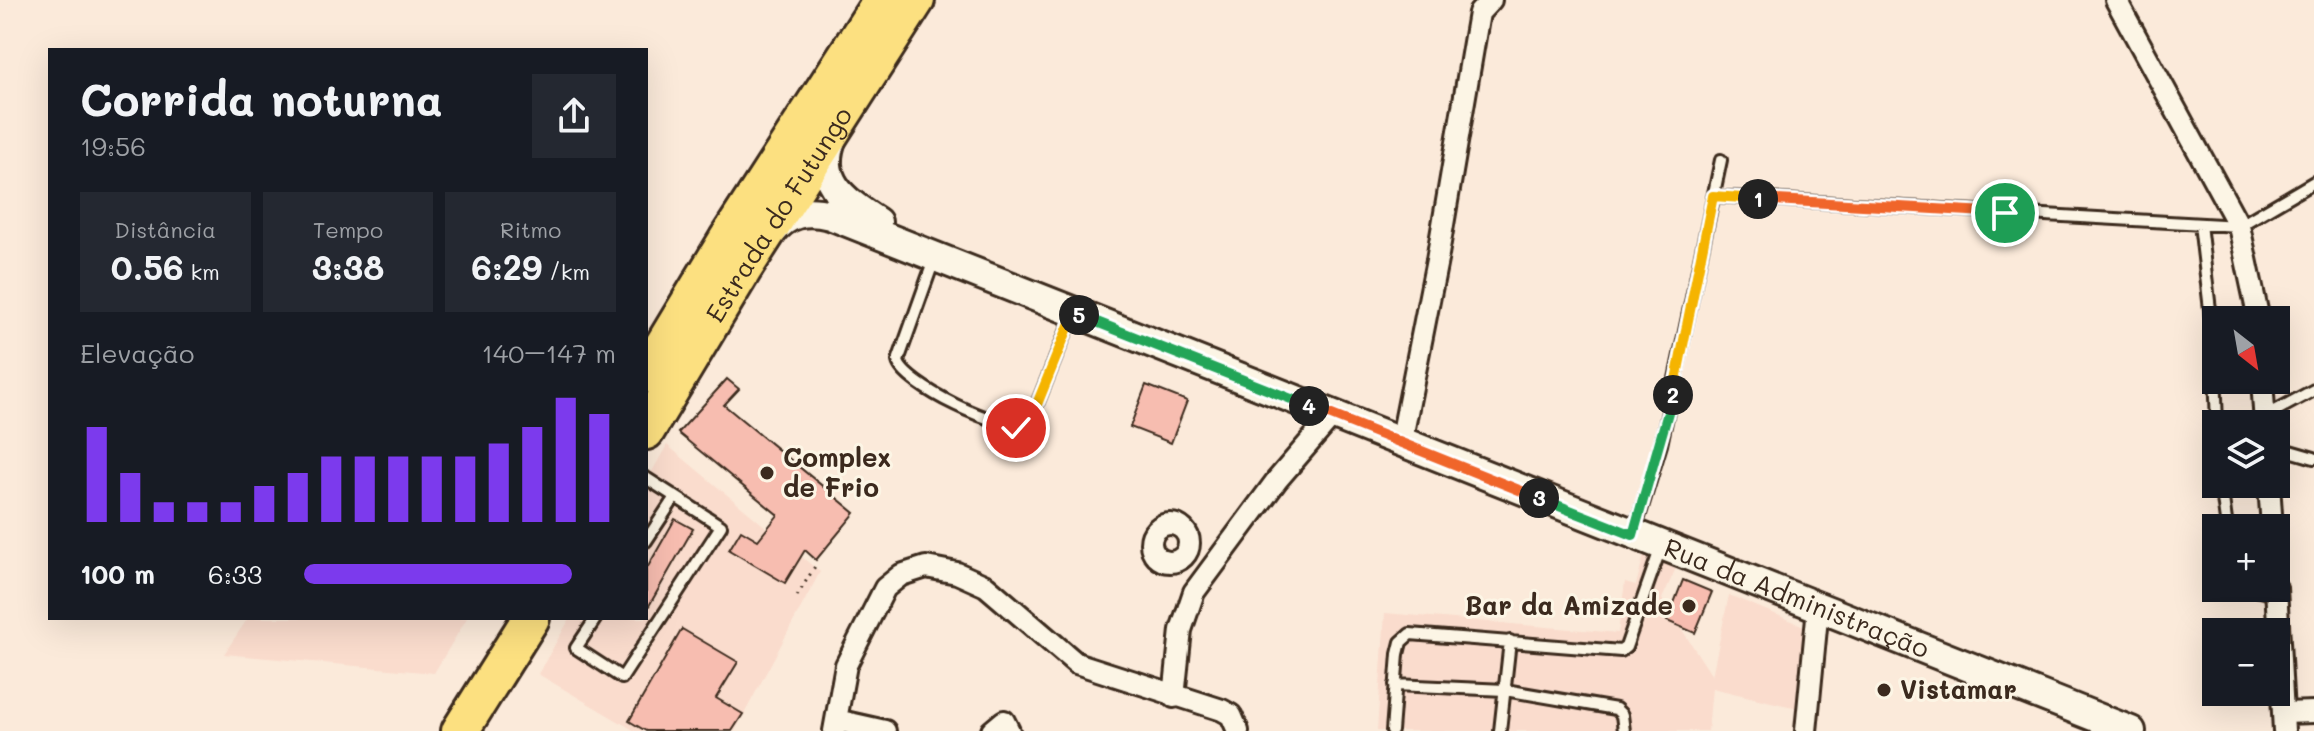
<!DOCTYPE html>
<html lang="pt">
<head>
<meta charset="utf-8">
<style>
	:root { --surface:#171b24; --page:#242831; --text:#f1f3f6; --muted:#9ea1a6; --accent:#7c3aed }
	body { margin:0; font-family:Mali,sans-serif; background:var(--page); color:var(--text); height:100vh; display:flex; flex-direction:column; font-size:30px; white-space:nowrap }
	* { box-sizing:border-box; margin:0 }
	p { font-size:26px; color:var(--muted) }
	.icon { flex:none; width:44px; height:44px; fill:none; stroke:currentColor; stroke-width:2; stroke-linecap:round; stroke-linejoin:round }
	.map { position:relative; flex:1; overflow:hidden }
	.details { position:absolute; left:48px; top:48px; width:600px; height:572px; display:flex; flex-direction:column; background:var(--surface); border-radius:0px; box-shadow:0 8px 32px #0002 }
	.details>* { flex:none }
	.needle { width:52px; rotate:149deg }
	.controls { position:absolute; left:2202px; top:306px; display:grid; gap:16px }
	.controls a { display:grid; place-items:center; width:88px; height:88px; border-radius:0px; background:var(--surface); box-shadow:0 8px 32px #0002; font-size:40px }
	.pin { position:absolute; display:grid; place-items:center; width:68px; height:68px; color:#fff; margin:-34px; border:4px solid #fff; border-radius:50%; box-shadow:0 2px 8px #0007 }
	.km { position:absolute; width:40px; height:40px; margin:-20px; border-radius:50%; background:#222; color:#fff; font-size:22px; line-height:40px; text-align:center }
	.round { display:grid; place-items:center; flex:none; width:84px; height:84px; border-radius:0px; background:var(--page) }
	.summary { display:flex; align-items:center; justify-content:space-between; height:136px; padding:0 32px }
	h1 { font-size:44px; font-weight:700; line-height:60px }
	.stats { display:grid; grid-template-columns:repeat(3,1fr); gap:12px; height:136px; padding:8px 32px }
	.stats div { display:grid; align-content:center; border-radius:0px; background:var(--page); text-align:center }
	.stats b { font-size:34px; font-weight:700 }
	.stats small { font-size:22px; font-weight:400 }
	.stats p { font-size:22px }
	.chart { height:224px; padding:16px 32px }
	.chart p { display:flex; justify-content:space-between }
	.chart svg { width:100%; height:144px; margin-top:8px; stroke:var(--accent); stroke-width:6 }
	ul { padding:0 32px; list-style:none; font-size:26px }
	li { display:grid; grid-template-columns:128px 96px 1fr; align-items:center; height:60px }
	li i { height:20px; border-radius:10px; background:var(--accent) }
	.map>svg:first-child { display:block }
	.built { fill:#fadccd }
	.building { fill:#f7bdb0; stroke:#3b2a1e; stroke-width:2 }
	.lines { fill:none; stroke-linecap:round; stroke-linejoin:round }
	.lane-casing { stroke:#3b2a1e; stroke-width:16 }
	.street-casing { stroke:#3b2a1e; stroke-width:26 }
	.secondary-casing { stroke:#3b2a1e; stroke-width:34 }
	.highway-casing { stroke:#3b2a1e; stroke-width:42 }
	.path { stroke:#3b2a1e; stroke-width:3; stroke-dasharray:2 6; stroke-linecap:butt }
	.lane { stroke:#fcf5e5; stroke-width:10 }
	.street { stroke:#fcf5e5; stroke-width:20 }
	.secondary { stroke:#fcf5e5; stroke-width:28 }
	.highway { stroke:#fce080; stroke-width:36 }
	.split-1-casing { stroke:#fff; stroke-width:16 }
	.split-2-casing { stroke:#fff; stroke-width:16 }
	.split-3-casing { stroke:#fff; stroke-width:16 }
	.split-4-casing { stroke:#fff; stroke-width:16 }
	.split-5-casing { stroke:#fff; stroke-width:16 }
	.split-6-casing { stroke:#fff; stroke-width:16 }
	.split-1 { stroke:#f0652b; stroke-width:10 }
	.split-2 { stroke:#f5b400; stroke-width:10 }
	.split-3 { stroke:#22a559; stroke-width:10 }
	.split-4 { stroke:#f0652b; stroke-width:10 }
	.split-5 { stroke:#22a559; stroke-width:10 }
	.split-6 { stroke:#f5b400; stroke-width:10 }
	.poi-dot { fill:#3b2a1e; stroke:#fcf5e5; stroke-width:3 }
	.labels { text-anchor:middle; stroke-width:6; stroke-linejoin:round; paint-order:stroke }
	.street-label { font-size:26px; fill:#3b2a1e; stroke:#fcf5e5 }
	.poi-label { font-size:26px; font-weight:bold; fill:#3b2a1e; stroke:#fcf5e5; text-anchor:start }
</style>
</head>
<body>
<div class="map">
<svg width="2314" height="731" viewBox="0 0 2314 731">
	<rect width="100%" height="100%" fill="#fbeada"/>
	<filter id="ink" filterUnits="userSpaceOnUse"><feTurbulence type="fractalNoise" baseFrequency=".0125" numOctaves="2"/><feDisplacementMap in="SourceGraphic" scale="16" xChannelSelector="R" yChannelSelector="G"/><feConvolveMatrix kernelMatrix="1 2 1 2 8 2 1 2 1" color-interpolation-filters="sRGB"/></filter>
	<g filter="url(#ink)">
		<path class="built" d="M667,445L820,572L735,731H635L538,674L570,618H646V482Z
			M1647,543L1682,555L1662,599L1712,676L1729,595L1809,628L1801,709L1712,688L1708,731H1377L1385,613L1618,633L1625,582L1636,585Z
			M248,618H467L434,673L224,654Z"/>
		<path class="building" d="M727,379L739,389L724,405L855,513L816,560L805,550L785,583L729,550L741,530L758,540L778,515L678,433Z
			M1146,385L1187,401L1171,443L1130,427Z
			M675,519L693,529L646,611V570Z
			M1683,580L1712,592L1695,633L1667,621Z
			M682,629L738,662L716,698L743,714L732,731H646L629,721Z"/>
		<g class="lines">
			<g class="lane-casing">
				<path id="lane" d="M1713,196L2239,226L2314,182
					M2200,224L2214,344L2217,424
					M934,260L898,361C903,385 1004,433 1025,424L1033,414L1073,315
					M2264,417L2314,390
					M2276,447L2314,458
					M2221,484L2227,528
					M1634,534L1661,445L1721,160
					M646,541L675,497
					M2246,588L2276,595
					M596,618L576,648L622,678L721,526L646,478
					M1395,685L1505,690L1616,709L1622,715L1624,731
					M1392,731L1398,654L1401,642L1410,634L1621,651L1626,647L1661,547
					M1500,731L1510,641"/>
			</g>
			<g class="street-casing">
				<path id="street" d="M2116,0L2239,226L2259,320
					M2262,380L2265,424
					M1401,443L1437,260L1479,13L1491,0
					M2269,484L2272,528
					M1151 543a19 19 0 1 1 38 0a19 19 0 1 1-38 0Z
					M2276,588L2284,731
					M1174,697L1181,630L1194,592L1277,480L1333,415
					M2284,713L2314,712
					M836,720L885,731
					M834,731L846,665L885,588L901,575L926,567L957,573L986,586L1076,663L1222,710L1231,715L1238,731
					M992,731L1004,721L1009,731
					M1806,731L1818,607"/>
			</g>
			<g class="secondary-casing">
				<g id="secondary">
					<path d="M833,135C814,180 842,199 877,222"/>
					<path id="s1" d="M771,233C787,212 806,209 830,215L2131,731"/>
				</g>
			</g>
			<g class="highway-casing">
				<g id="highway">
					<path d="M646,374L727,240L882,0"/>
					<path id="s2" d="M646,431L744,268L916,0"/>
					<path d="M460,731L531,618"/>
				</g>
			</g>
			<path class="path" d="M797,596L817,563"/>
			<use href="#lane" class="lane"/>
			<use href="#street" class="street"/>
			<use href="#secondary" class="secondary"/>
			<use href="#highway" class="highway"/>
		</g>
	</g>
	<g class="lines" filter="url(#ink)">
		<g class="split-1-casing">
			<path id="split-1" d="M1758,199L2005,213"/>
		</g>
		<g class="split-2-casing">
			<path id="split-2" d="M1673,395L1713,196L1758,199"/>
		</g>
		<g class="split-3-casing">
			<path id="split-3" d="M1539,498L1633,535L1673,395"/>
		</g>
		<g class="split-4-casing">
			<path id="split-4" d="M1309,406L1539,498"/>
		</g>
		<g class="split-5-casing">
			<path id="split-5" d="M1079,315L1309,406"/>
		</g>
		<g class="split-6-casing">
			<path id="split-6" d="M1016,428L1033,414L1074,313L1079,315"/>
		</g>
		<use href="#split-1" class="split-1"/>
		<use href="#split-2" class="split-2"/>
		<use href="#split-3" class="split-3"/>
		<use href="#split-4" class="split-4"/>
		<use href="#split-5" class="split-5"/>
		<use href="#split-6" class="split-6"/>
	</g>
	<g class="poi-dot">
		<circle cx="767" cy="473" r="8"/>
		<circle cx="1689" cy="606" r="8"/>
		<circle cx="1884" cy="690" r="8"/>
	</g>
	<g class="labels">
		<g class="street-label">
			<text dy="9" stroke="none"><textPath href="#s2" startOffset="254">Estrada do Futungo</textPath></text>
			<text dy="9" stroke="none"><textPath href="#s1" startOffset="1106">Rua da Administração</textPath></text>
		</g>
		<g class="poi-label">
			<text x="783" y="467">Complex<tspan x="783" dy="30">de Frio</tspan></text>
			<text x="1673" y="615" text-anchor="end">Bar da Amizade</text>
			<text x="1900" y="699">Vistamar</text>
		</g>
	</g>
</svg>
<div class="controls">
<a><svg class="needle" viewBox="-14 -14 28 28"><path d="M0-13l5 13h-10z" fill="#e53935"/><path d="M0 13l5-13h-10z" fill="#9ea1a6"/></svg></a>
<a><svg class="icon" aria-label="layers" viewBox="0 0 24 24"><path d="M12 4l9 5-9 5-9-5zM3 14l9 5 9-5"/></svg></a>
<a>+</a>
<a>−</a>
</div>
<div class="pin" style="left:2005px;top:213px;background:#1e9e55"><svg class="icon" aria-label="arrive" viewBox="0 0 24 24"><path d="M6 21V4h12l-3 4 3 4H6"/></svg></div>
<div class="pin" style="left:1016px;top:428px;background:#d93025"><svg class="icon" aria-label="check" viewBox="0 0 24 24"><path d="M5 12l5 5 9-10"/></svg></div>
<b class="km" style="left:1758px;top:199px">1</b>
<b class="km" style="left:1673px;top:395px">2</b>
<b class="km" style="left:1539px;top:498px">3</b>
<b class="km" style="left:1309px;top:406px">4</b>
<b class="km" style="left:1079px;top:315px">5</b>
<section class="details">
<div class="summary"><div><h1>Corrida noturna</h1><p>19:56</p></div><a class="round"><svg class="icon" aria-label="share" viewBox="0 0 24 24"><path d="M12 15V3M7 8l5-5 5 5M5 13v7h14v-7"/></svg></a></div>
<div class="stats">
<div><p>Distância</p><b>0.56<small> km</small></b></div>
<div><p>Tempo</p><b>3:38</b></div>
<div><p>Ritmo</p><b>6:29<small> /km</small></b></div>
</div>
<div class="chart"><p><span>Elevação</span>140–147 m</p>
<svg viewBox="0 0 160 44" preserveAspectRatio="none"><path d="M5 44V15M15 44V29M25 44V38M35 44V38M45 44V38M55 44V33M65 44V29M75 44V24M85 44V24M95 44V24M105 44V24M115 44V24M125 44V20M135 44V15M145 44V6M155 44V11"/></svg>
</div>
<ul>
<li><b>100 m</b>6:33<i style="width:86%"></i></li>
</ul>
</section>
</div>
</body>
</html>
